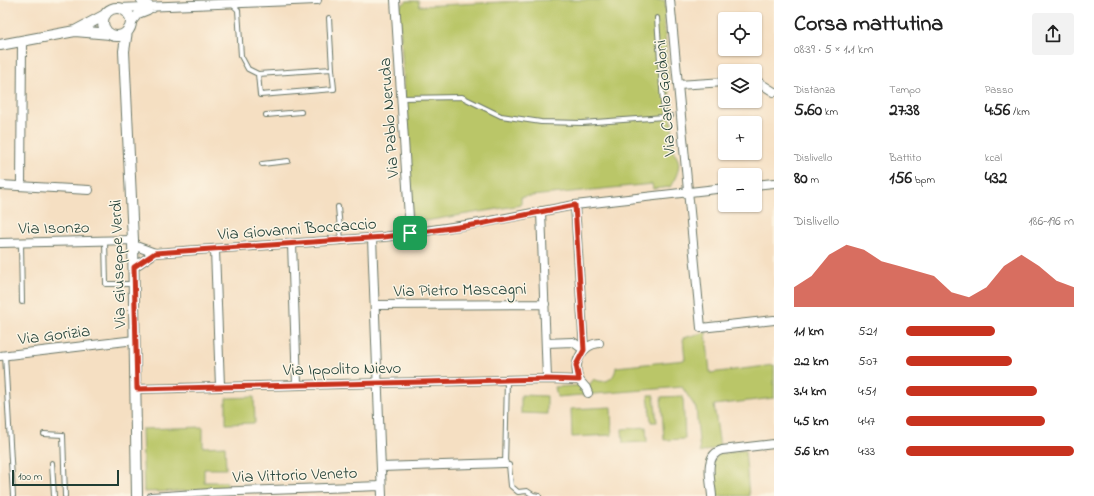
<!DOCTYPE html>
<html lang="it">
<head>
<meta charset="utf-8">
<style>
	:root { --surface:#fff; --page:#f2f2f2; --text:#222; --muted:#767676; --accent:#c8321e }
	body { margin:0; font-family:"Indie Flower",sans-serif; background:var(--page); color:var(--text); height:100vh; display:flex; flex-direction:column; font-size:15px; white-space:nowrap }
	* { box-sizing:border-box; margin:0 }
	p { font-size:13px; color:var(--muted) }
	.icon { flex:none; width:22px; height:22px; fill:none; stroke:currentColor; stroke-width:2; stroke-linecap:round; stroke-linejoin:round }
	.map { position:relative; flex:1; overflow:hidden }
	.sheet { display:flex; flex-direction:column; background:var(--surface); width:320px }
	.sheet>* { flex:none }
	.buttons { position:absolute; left:718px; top:12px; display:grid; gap:8px }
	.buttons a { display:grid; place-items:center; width:44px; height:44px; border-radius:4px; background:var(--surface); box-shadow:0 1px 3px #0004; font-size:20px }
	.scale { position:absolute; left:12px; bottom:10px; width:107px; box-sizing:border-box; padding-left:4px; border:2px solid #1f3d34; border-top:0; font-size:11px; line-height:14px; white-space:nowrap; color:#1f3d34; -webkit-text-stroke:3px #fcf5e5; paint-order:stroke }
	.pin { position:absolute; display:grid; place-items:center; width:34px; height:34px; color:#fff; margin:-17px; border-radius:8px; box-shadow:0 2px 6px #0006 }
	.round { display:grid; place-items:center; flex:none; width:42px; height:42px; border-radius:4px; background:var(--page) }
	.headline { display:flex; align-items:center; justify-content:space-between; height:68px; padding:0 20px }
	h1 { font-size:22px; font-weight:800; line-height:30px }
	.metrics { display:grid; grid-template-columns:repeat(3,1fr); gap:6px; height:68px; padding:4px 20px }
	.metrics div { display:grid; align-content:center }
	.metrics b { font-size:17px; font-weight:800 }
	.metrics small { font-size:11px; font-weight:400 }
	.metrics p { font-size:11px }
	.chart { height:112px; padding:8px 20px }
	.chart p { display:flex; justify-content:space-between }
	.chart svg { width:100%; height:72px; margin-top:4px; fill:var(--accent); opacity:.7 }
	ul { padding:0 20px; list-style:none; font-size:13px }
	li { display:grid; grid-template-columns:64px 48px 1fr; align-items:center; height:30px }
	li i { height:10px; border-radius:5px; background:var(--accent) }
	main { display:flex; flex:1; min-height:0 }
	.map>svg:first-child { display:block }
	.green { fill:#bac668; stroke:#6c824e }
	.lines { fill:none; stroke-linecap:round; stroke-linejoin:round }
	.service-casing { stroke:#6a7666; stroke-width:6 }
	.pedestrian-casing { stroke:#6a7666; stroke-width:8 }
	.minor-casing { stroke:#6a7666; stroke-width:10 }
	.tertiary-casing { stroke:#6a7666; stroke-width:12 }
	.service { stroke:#fff; stroke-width:4 }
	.pedestrian { stroke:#fff; stroke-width:6 }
	.minor { stroke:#fff; stroke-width:8 }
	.tertiary { stroke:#fff; stroke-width:10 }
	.route-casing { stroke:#fff; stroke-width:8 }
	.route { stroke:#c8321e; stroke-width:5 }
	.labels { text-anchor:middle; stroke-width:3; stroke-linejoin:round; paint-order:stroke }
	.street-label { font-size:17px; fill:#1f3d34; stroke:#fcf5e5 }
</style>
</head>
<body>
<main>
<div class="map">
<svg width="774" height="496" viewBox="0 0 774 496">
	<rect width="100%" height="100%" fill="#fcf5e5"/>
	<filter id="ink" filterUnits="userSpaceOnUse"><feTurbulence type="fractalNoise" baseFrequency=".025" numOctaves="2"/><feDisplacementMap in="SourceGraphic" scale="8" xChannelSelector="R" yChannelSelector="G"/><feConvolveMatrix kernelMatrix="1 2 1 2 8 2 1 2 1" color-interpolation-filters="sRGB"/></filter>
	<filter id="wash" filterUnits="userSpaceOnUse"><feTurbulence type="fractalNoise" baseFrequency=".012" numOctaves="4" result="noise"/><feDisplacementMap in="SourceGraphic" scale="16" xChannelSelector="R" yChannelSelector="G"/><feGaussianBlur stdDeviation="0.9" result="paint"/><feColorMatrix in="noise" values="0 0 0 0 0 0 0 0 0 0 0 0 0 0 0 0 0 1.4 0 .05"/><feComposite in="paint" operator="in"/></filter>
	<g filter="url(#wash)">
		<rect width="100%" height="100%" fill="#f5dfc2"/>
		<path class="green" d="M544,0H665L666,18L664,20L674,153C684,164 676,177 670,187L653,189L652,184L521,197V205L419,222L412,217L399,7L407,1H419V6Z
			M706,332L710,373L774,365V398L714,405L720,447L700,453L696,408L682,387L557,397L555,387L589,385L594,379C605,385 615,379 616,367L685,360L683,338Z
			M521,395L547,396V414L521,413Z
			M648,395H654L657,422H651Z
			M683,396L685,439L664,440L661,397Z
			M254,397L255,423L226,424V398Z
			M611,407L612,435L572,437L571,409Z
			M203,427V447L225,446L226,469H204V482H227L228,490L144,492L142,429Z
			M646,427L647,442L623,443L622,429Z
			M745,450L749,496H715L713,462L718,454Z"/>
	</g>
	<g filter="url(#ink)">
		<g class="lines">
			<g class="service-casing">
				<path id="service" d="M233,5L238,10L241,56L248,69L258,74L332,69L334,89L260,95L258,74
					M329,18L332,69
					M401,98L462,97L501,116L541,122L582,123L664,117L657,18
					M266,115L301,112
					M664,117L671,116
					M262,164L288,161
					M338,207L341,240
					M105,241L106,284H133
					M21,242L22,302
					M5,355L13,496
					M507,380L505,465H509L511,486L518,492L527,491L533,495L539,496
					M44,434L63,435L65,496
					M52,463L54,496"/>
			</g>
			<g class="pedestrian-casing">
				<path id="pedestrian" d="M151,496L211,492"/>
			</g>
			<g class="minor-casing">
				<path id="minor" d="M141,0L153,8
					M395,0L410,233
					M670,0L701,328L774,320
					M119,8L317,0
					M131,23L138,14L148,10
					M755,80L774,92
					M678,85L725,82
					M0,185L89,190
					M755,185L774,183
					M21,186L22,41
					M575,205L584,350
					M541,211L547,379
					M372,238L382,496
					M0,243L133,240
					M292,244L297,384
					M133,245L155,253L384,237L480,223L575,205L725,188
					M215,250L220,386
					M134,267L155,253
					M375,305L545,304
					M546,343L573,342L584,350
					M0,356L135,340
					M579,380C572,364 581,345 599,343
					M137,389L547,379L579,380L586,388L588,393
					M381,467L504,463
					M211,492L381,486
					M712,496C711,481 703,455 722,450L774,444"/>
			</g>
			<g class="tertiary-casing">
				<path id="tertiary" d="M103 22a14 14 0 1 1 28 0a14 14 0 1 1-28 0Z
					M75,31L105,15
					M127,31L124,51L133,240L137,496
					M0,45L75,31L110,34"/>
			</g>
			<use href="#service" class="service"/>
			<use href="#pedestrian" class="pedestrian"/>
			<use href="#minor" class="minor"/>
			<use href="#tertiary" class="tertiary"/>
		</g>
	</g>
	<g class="lines" filter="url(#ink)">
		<g class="route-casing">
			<path id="route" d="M575,205L584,350L576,365L579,380L547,379L137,389L134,267L155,253L384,237L480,224Z"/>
		</g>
		<use href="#route" class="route"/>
	</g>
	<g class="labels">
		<g class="street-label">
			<text transform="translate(664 98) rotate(-95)" y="6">Via Carlo Goldoni</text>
			<text transform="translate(388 118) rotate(-94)" y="6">Via Pablo Neruda</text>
			<text transform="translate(54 227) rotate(-1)" y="6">Via Isonzo</text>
			<text transform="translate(297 228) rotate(-4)" y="6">Via Giovanni Boccaccio</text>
			<text transform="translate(117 264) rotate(-92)" y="6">Via Giuseppe Verdi</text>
			<text transform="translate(460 289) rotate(-1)" y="6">Via Pietro Mascagni</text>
			<text transform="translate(54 334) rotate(-7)" y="6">Via Gorizia</text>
			<text transform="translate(342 368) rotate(-1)" y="6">Via Ippolito Nievo</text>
			<text transform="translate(295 474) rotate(-2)" y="6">Via Vittorio Veneto</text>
		</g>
	</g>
</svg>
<div class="buttons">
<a><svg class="icon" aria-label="locate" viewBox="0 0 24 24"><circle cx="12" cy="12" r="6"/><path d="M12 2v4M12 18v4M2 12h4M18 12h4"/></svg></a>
<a><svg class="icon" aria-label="layers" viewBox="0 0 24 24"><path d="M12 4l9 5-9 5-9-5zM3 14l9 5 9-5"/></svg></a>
<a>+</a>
<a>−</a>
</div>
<div class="scale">100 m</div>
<div class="pin" style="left:410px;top:233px;background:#1e9e55"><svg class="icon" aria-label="arrive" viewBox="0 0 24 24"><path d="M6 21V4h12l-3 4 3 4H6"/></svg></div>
</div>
<section class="sheet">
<div class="headline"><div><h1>Corsa mattutina</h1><p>08:39 · 5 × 1.1 km</p></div><a class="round"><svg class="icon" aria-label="share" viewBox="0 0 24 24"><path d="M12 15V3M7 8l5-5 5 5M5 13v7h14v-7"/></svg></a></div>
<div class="metrics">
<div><p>Distanza</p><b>5.60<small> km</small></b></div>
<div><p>Tempo</p><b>27:38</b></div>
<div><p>Passo</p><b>4:56<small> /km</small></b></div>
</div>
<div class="metrics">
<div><p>Dislivello</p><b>80<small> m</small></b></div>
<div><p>Battito</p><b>156<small> bpm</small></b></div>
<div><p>kcal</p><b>432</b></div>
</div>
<div class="chart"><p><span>Dislivello</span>186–196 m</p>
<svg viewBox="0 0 160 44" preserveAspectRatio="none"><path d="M0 44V32L10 25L20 12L30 6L40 9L50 16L60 19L70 22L80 25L90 35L100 38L110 32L120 19L130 12L140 19L150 28L160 32V44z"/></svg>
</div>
<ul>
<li><b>1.1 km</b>5:21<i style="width:53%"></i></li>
<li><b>2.2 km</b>5:07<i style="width:63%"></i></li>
<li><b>3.4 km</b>4:51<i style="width:78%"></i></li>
<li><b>4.5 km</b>4:47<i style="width:83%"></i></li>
<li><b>5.6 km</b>4:33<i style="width:100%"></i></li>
</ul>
</section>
</main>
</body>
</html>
